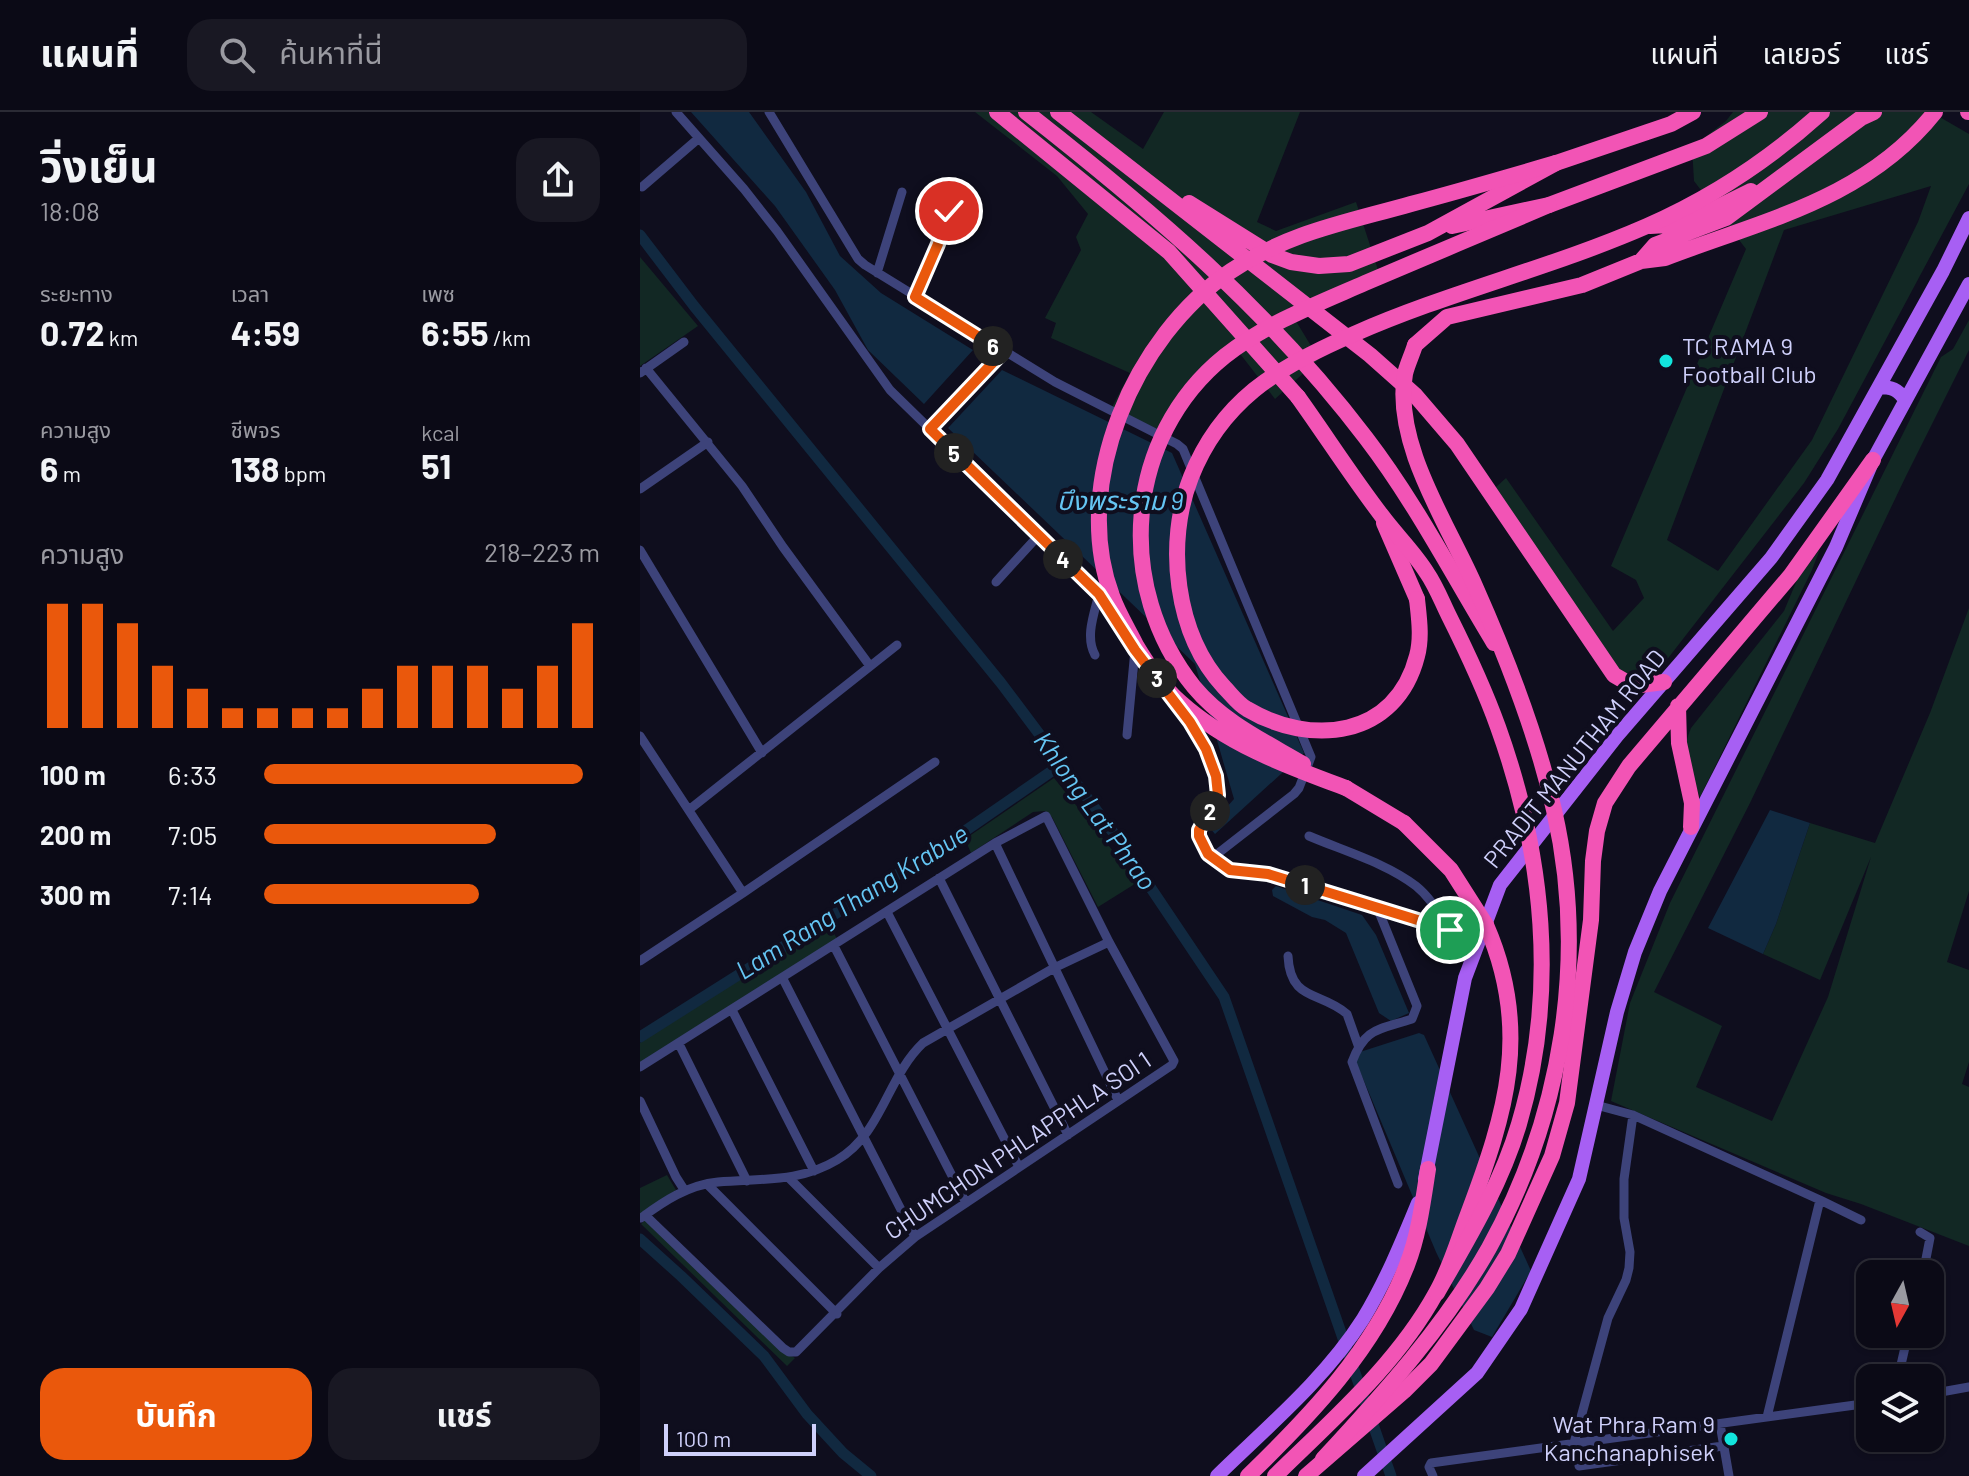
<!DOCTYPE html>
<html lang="th">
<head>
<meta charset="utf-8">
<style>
	:root { --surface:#0b0a16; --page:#191823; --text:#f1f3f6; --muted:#9a9aa1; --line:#2b2b35; --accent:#ea580c }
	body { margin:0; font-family:Barlow,"Noto Sans Thai",sans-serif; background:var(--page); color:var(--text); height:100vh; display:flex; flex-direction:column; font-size:30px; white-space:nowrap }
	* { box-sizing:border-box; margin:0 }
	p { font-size:26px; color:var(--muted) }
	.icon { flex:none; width:44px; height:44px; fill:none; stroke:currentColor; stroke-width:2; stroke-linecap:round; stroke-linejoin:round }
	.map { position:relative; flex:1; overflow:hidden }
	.sheet { display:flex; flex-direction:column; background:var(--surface); width:640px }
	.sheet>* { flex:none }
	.needle { width:52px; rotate:188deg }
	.buttons { position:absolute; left:1216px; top:1148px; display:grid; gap:16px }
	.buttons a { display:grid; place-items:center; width:88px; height:88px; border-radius:16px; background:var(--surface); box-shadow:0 2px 6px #0004,0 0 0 2px var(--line); font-size:40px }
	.scale { position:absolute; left:24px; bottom:20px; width:152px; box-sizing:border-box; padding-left:8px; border:4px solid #cfd0fb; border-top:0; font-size:22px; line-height:28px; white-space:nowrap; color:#cfd0fb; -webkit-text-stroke:6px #0f0e1e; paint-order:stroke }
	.pin { position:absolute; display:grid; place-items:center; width:68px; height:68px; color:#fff; margin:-34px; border:4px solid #fff; border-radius:50%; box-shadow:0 2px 8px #0007 }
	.km { position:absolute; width:40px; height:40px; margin:-20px; border-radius:50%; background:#222; color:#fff; font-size:22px; line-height:40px; text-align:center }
	.round { display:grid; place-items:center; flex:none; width:84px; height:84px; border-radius:24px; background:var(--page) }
	.overview { display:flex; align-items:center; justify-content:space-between; height:136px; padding:0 40px }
	h1 { font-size:44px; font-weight:700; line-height:60px }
	.metrics { display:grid; grid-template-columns:repeat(3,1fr); gap:12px; height:136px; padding:8px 40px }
	.metrics div { display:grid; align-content:center }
	.metrics b { font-size:34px; font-weight:700 }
	.metrics small { font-size:22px; font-weight:400 }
	.metrics p { font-size:22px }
	.chart { height:224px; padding:16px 40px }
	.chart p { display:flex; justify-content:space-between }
	.chart svg { width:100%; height:144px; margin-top:8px; stroke:var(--accent); stroke-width:6 }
	.button { display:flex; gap:16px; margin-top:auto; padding:16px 40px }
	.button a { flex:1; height:92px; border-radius:24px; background:var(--accent); color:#fff; font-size:32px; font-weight:700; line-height:92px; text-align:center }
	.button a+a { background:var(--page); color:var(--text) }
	ul { padding:0 40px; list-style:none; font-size:26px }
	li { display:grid; grid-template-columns:128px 96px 1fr; align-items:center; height:60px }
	li i { height:20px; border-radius:10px; background:var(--accent) }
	header { display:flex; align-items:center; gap:48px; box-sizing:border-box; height:112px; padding:0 40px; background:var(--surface); border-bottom:2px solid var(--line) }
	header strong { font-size:38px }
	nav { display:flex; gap:44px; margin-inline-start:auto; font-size:28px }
	.search { width:560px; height:72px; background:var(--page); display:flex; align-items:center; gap:20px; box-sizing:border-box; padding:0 28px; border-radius:24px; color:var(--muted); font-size:30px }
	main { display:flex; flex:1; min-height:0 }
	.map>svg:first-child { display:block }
	.green { fill:#122824; fill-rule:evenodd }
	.water { fill:#112940 }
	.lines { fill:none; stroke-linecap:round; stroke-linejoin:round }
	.canal { stroke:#112940; stroke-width:11 }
	.minor { stroke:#3d437a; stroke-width:9 }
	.primary { stroke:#a75ff3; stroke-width:14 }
	.motorway { stroke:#f254b5; stroke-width:16 }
	.motorway-bridge { stroke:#f254b5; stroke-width:16 }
	.route-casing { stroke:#fff; stroke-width:16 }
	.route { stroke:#ea580c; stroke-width:10 }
	.poi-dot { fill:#12e5dd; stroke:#0f0e1e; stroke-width:3 }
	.labels { text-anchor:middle; stroke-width:8; stroke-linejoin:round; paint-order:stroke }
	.poi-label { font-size:24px; fill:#cfd0fb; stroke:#0f0e1e; text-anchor:start }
	.street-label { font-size:24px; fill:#cfd0fb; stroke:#0f0e1e }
	.water-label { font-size:26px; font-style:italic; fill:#65c5f3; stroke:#0f0e1e }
</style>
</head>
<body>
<header>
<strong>แผนที่</strong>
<div class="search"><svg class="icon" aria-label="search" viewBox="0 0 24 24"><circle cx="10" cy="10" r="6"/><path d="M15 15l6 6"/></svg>ค้นหาที่นี่</div>
<nav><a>แผนที่</a><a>เลเยอร์</a><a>แชร์</a></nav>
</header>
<main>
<section class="sheet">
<div class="overview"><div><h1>วิ่งเย็น</h1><p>18:08</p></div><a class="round"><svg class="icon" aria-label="share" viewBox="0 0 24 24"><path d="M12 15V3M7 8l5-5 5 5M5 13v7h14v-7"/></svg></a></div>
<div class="metrics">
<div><p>ระยะทาง</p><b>0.72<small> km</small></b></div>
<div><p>เวลา</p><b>4:59</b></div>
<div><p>เพซ</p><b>6:55<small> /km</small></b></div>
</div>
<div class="metrics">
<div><p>ความสูง</p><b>6<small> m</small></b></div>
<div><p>ชีพจร</p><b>138<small> bpm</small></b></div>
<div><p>kcal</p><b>51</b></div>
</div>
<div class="chart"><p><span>ความสูง</span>218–223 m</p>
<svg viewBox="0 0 160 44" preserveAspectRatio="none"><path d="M5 44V6M15 44V6M25 44V12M35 44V25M45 44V32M55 44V38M65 44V38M75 44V38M85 44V38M95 44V32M105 44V25M115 44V25M125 44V25M135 44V32M145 44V25M155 44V12"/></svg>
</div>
<ul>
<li><b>100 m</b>6:33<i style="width:95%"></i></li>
<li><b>200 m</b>7:05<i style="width:69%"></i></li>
<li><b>300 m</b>7:14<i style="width:64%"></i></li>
</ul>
<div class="button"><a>บันทึก</a><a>แชร์</a></div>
</section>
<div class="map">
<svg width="1329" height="1364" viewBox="0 0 1329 1364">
	<rect width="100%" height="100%" fill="#0f0e1e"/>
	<path class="green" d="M335,0H451L503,37L524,0H660L617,110L636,119L716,90L738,158L648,196L679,247L635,287L594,234L519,318L472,295L490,261L411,226L416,211L405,206L441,138L436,125L448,102L417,64Z
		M1093,0H1291L1329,22V72L1198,317L1164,371L1015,563C998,567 990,566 975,556L855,376L866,366L973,519L1004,486L996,468L971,454L1106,137L1054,69L1052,35L1086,9ZM1291,74L1278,110L1172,328L1078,459L1027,428L1144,118Z
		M0,145L58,214L0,254Z
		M1329,208V238L1266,364L1110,691L1014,880L1082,914L1056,975L1132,1009L1188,885L1231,745L1180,868L1123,842L1136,812L1170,711L1235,731L1290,601L1329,496V779L1307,850L1329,858V950L1322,972L1329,975V1134L1221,1092L1186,1081L971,989L990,891L1030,791L1301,245L1313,237Z
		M1180,437L1172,458L1060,685C1050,659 1039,644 1051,616L1144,499L1157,468Z
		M414,666L498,770L458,795L412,705L405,699L393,700L331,741L325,727Z
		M189,812L197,827L0,951V931L31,908Z
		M27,1063L36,1078L0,1104V1076Z
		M6,1107L141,1237L155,1246L147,1254L1,1112Z"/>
	<path class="water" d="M51,0H109L166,80L200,144L241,181L333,238L284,292L228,238L195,178L135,94Z
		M362,258L532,341L664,641L575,722L569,715L594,687L555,552L308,316Z
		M1130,698L1170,711L1136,812L1123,842L1068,816Z
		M636,774L722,803L736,823L769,901L751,909L739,901L706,821L685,808L672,805L633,784L632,778Z
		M779,921L784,923L891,1159L852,1225L834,1218L796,1140L716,950L720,940Z"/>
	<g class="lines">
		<path class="canal" d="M0,123L54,194L361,571L478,727L584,885L751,1364
			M0,925L309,730L422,652
			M0,1127L41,1164L124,1244L167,1302L203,1341L231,1364"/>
		<path class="minor" d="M36,0L104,77L137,119L250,278L459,482L474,504
			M129,0L218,147L225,153L415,270L537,332L543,337L671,645L659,676L654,682L572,746
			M2,75L59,26
			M237,161L262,80
			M275,185L298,132L309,99L300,95
			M6,256L102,374L143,435L230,554
			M0,261L44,230
			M290,317L363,240
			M0,377L68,330
			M0,438L122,641
			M356,470L399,423
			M455,543C445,525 454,502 459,482
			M541,598C558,620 588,662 574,692C569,702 556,712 559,725C562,738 574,751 586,756C599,762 615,759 628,763C690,777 750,799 810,818L821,827L830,851
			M487,623L495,538
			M0,624L103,781L295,650
			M50,697L257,533
			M669,724C704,739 746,751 776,774C791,786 800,803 810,818
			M355,731L478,988
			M299,766L428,1023
			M737,795L777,894L772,907C739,918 725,915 712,950L758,1072
			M247,800L379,1055
			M194,834L326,1091
			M648,844C650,890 681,879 707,902L718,933
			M0,849L103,781
			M143,867L275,1125
			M92,898L174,1059
			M39,932L107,1069
			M0,955L355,731L406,704L469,830L534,949L532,953L275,1125L239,1156L156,1240H149L143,1236L5,1103
			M0,989L36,1065L45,1079
			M956,993L993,1003L1180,1088L1127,1305
			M149,1066L239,1156
			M67,1072L197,1202
			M1180,1088L1221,1108
			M1,1106C24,1089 48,1073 78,1070C120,1066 159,1071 197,1048C242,1022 247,965 283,931L414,856L469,830
			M1280,1120L1290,1126L1283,1162
			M1258,1266L1268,1222
			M1290,1282L1329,1275
			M1080,1312L1089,1364
			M949,1329L953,1352
			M934,1331L968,1206L986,1168L989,1156L990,1140L984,1106V1067L993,1003
			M939,1354L1083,1334
			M793,1364L789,1355L791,1351L1230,1291"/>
		<path class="primary" d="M1239,275C1251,275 1258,277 1265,288
			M785,1067L825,866L860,773L977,624L1131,446L1187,368L1303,159L1329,106
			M577,1364C627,1315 685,1267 723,1207C745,1171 762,1130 778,1091
			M724,1364L837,1261L881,1197L939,1067L977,900L995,840L1020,779L1196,435L1233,348L1329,172"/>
		<path class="motorway" d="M357,0L529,140L658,285
			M386,0C511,98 630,199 726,326C775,390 812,462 854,531
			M418,0L730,243L775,283L817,332L974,563L993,574L1024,570
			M1328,0H1329
			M549,91L632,143L651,150L679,154L709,152L788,121L916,51L1031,12L1053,0
			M812,114L909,93L1066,34L1120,0
			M1010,114L1044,112L1111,79
			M1001,149L1015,133L1086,106L1221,6L1234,0
			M775,233L807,205L942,173L1001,149L1025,146C1124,108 1226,87 1295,0
			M744,411L777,487
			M1038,594L1039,631L1052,691L1051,715
			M706,676L764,711
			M608,1364C671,1303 735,1236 767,1153C779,1122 783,1089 788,1057
			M635,1364C692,1308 757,1252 796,1181C810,1157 818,1128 828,1102C866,1001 892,918 846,813
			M666,1364L764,1279L791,1252L847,1176L868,1142L912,1044L927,991L951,808L953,749L957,719L965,691L989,654L1151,463L1233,348"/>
		<path class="motorway-bridge" d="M658,285C686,324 712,365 742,404C756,423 774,440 787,461C796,474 802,490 809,504C827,540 844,576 858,615C904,743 918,880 879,1012C861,1073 828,1127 797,1181
			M777,487C779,506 782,526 777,544C756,626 671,635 607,597C598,592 591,582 584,575C535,522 525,431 551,365C564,332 586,301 614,278C644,254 679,237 714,222C809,180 911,156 1007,114C1071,86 1130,47 1182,0
			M663,652C624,629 583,610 554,575C474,476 484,325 585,244C627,211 677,192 725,171C786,145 848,119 909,93
			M706,676C647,654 588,633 540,590C523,575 508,553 496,533C488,517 478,501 472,484C430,372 494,224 591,159C650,120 704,111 771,92C820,79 868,65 916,51
			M764,711L811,758L846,813
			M683,1347C744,1281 805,1214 849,1136C922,1004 948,846 914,698C897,622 867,546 835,474C808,412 753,332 765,262C767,253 772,243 775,233"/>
	</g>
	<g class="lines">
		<g class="route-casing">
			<path id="route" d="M309,99L298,132L275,185L363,240L290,317L459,482L495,538L550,610L566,637L576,664L578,683L559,718V724L568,742L590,758L628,762L810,818"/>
		</g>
		<use href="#route" class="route"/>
	</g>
	<g class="poi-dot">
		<circle cx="1026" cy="249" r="8"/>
		<circle cx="1091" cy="1327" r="8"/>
	</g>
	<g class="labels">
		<g class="poi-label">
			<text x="1042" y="243">TC RAMA 9<tspan x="1042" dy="28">Football Club</tspan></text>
			<text x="1075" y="1321" text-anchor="end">Wat Phra Ram 9<tspan x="1075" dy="28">Kanchanaphisek</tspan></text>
		</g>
		<g class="street-label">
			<text transform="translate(935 647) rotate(-51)" y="8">PRADIT MANUTHAM ROAD</text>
			<text transform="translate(378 1034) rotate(-34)" y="8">CHUMCHON PHLAPPHLA SOI 1</text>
		</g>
		<g class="water-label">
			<text x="480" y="398">บึงพระราม 9</text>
			<text transform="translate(455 699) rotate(54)" y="9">Khlong Lat Phrao</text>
			<text transform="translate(212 790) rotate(-32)" y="9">Lam Rang Thang Krabue</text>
		</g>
	</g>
</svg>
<div class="buttons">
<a><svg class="needle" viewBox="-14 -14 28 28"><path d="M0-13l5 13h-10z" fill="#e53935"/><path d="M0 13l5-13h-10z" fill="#9a9aa1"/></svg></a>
<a><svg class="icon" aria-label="layers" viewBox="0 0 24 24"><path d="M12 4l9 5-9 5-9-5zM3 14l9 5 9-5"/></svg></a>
</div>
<div class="scale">100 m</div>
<div class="pin" style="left:810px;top:818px;background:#1e9e55"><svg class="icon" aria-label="arrive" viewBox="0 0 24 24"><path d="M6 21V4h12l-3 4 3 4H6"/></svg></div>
<div class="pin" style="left:309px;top:99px;background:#d93025"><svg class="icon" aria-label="check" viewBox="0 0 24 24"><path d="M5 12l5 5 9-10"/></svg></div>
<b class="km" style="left:665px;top:773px">1</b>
<b class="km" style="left:570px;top:699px">2</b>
<b class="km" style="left:517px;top:566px">3</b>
<b class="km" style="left:423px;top:447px">4</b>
<b class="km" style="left:314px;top:341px">5</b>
<b class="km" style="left:353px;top:234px">6</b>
</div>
</main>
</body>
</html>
